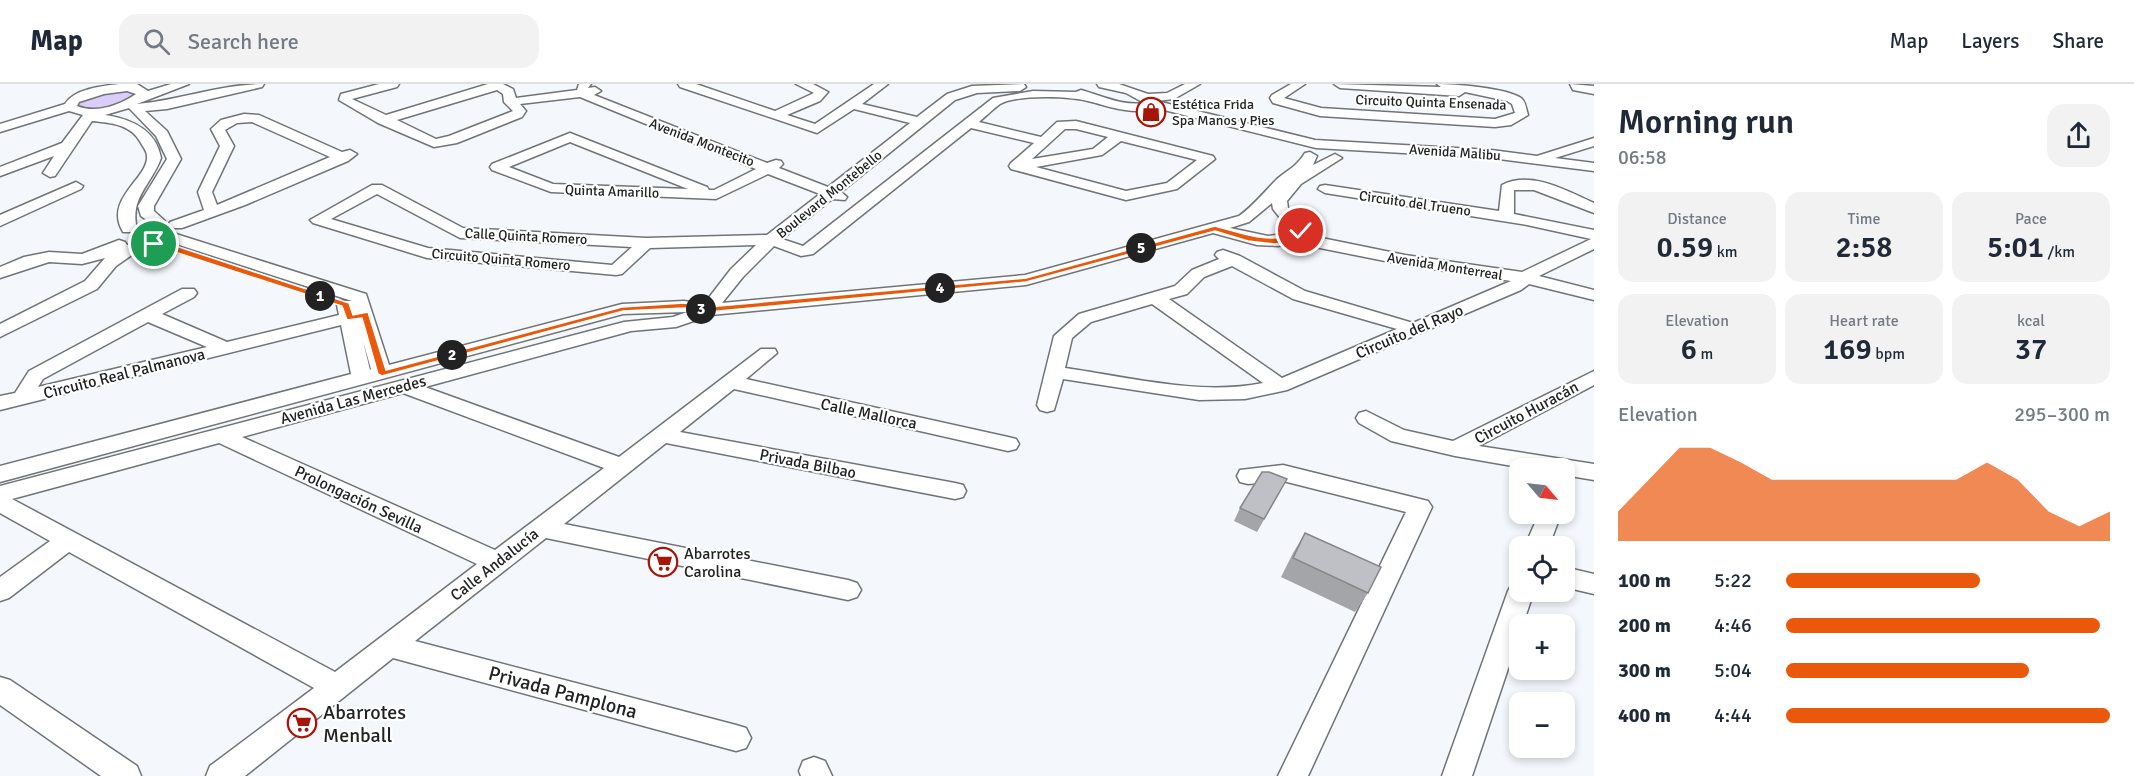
<!DOCTYPE html>
<html lang="en">
<head>
<meta charset="utf-8">
<style>
	:root { --surface:#fff; --page:#f2f2f3; --text:#1f2937; --muted:#747a83; --line:#e0e1e3; --accent:#ea580c }
	body { margin:0; font-family:Signika,sans-serif; background:var(--page); color:var(--text); height:100vh; display:flex; flex-direction:column; font-size:22px; white-space:nowrap }
	* { box-sizing:border-box; margin:0 }
	p { font-size:20px; color:var(--muted) }
	.icon { flex:none; width:33px; height:33px; fill:none; stroke:currentColor; stroke-width:2; stroke-linecap:round; stroke-linejoin:round }
	.map { position:relative; flex:1; overflow:hidden }
	.side { display:flex; flex-direction:column; background:var(--surface); width:540px }
	.side>* { flex:none }
	.needle { width:39px; rotate:118deg }
	.tools { position:absolute; left:1509px; top:374px; display:grid; gap:12px }
	.tools a { display:grid; place-items:center; width:66px; height:66px; border-radius:12px; background:var(--surface); box-shadow:0 3px 9px #0003; font-size:30px }
	.pin { position:absolute; display:grid; place-items:center; width:51px; height:51px; color:#fff; margin:-26px; border:3px solid #fff; border-radius:50%; box-shadow:0 2px 6px #0007 }
	.km { position:absolute; width:30px; height:30px; margin:-15px; border-radius:50%; background:#222; color:#fff; font-size:16px; line-height:30px; text-align:center }
	.round { display:grid; place-items:center; flex:none; width:63px; height:63px; border-radius:18px; background:var(--page) }
	.summary { display:flex; align-items:center; justify-content:space-between; height:102px; padding:0 24px }
	h1 { font-size:33px; font-weight:600; line-height:45px }
	.figures { display:grid; grid-template-columns:repeat(3,1fr); gap:9px; height:102px; padding:6px 24px }
	.figures div { display:grid; align-content:center; border-radius:15px; background:var(--page); text-align:center }
	.figures b { font-size:30px; font-weight:600 }
	.figures small { font-size:16px; font-weight:400 }
	.figures p { font-size:16px }
	.chart { height:168px; padding:12px 24px }
	.chart p { display:flex; justify-content:space-between }
	.chart svg { width:100%; height:108px; margin-top:6px; fill:var(--accent); opacity:.7 }
	ul { padding:0 24px; list-style:none; font-size:20px }
	li { display:grid; grid-template-columns:96px 72px 1fr; align-items:center; height:45px }
	li i { height:15px; border-radius:8px; background:var(--accent) }
	header { display:flex; align-items:center; gap:36px; box-sizing:border-box; height:84px; padding:0 30px; background:var(--surface); border-bottom:2px solid var(--line) }
	header strong { font-size:28px }
	nav { display:flex; gap:33px; margin-inline-start:auto; font-size:21px }
	.search { width:420px; height:54px; background:var(--page); display:flex; align-items:center; gap:15px; box-sizing:border-box; padding:0 21px; border-radius:18px; color:var(--muted); font-size:22px }
	main { display:flex; flex:1; min-height:0 }
	.map>svg:first-child { display:block }
	.green { fill:#dacdfb }
	.lines { fill:none; stroke-linecap:round; stroke-linejoin:round }
	.street-casing { stroke:#707477; stroke-width:3 }
	.street { fill:#fff; fill-rule:evenodd }
	.wall { fill:#a3a5a9 }
	.building { fill:#bec0c5; stroke:#85868a; stroke-width:1.5 }
	.route { fill:#ea580c; stroke:#fff; stroke-width:1.5 }
	.labels { text-anchor:middle; stroke-width:4.5; stroke-linejoin:round; paint-order:stroke }
	.far-street-label { font-size:14px; fill:#202223; stroke:#fff }
	.far-poi-label { font-size:14px; fill:#202223; stroke:#fff; text-anchor:start }
	.street-label { font-size:16px; fill:#202223; stroke:#fff }
	.poi-label { font-size:16px; fill:#202223; stroke:#fff; text-anchor:start }
	.near-street-label { font-size:20px; fill:#202223; stroke:#fff }
	.near-poi-label { font-size:20px; fill:#202223; stroke:#fff; text-anchor:start }
</style>
</head>
<body>
<header>
<strong>Map</strong>
<div class="search"><svg class="icon" aria-label="search" viewBox="0 0 24 24"><circle cx="10" cy="10" r="6"/><path d="M15 15l6 6"/></svg>Search here</div>
<nav><a>Map</a><a>Layers</a><a>Share</a></nav>
</header>
<main>
<div class="map">
<svg width="1594" height="692" viewBox="0 0 1594 692">
	<rect width="100%" height="100%" fill="#f4f8fc"/>
	<path class="green" d="M103,6L142,8L116,24L78,26L72,19Z"/>
	<g class="lines">
		<g class="street-casing">
			<path id="street" d="M119,0H137L148,7L171,0H189L137,20C180,16 221,0 264,0L262,3L167,25L145,27L167,47L181,75L154,122V127L165,137L162,140H152L141,132L138,122L167,75L156,52L129,24L105,31C131,35 156,45 161,74C152,100 129,114 137,145L135,148H123C103,115 149,94 147,72C147,67 143,63 141,59C131,40 111,39 92,37L55,92L50,93L43,89L54,72L0,92V83L62,59L83,31L69,27L0,48V40L65,20C74,5 102,2 119,0ZM127,7L136,10C120,21 96,30 77,22L79,18L104,10Z
				M379,0H399L397,3L352,15L386,31L488,0H503L513,5L516,14L577,6L579,0H591L588,4L595,3L601,7L594,11L767,79L776,76L781,77L783,80L779,84L828,103L910,39L854,25L817,49L680,3L678,0H696L775,27L814,9L796,0H813L828,8L820,17L787,31L815,40L874,0H888L862,20L917,33L947,10L972,2L1024,0L1026,3L1020,7L977,9L955,16L841,108L847,113L845,116L832,115L782,155L803,162L993,14L1033,7L1076,8L1081,6C1102,12 1122,22 1144,19L1126,9L1099,3L1097,0H1119L1148,10L1167,9L1185,0H1200L1174,15L1157,17L1315,56L1491,66L1537,72L1594,54V62L1555,74L1594,79V87L1491,74L1316,64L1156,24C1133,31 1114,24 1092,18C1072,12 1019,10 1000,20C993,25 986,32 979,38L1041,53L1057,38L1076,37L1213,72L1215,75L1177,105L1126,116L1011,85L1009,82L1011,79L1034,59L971,44L813,170L801,172L774,162L743,193L722,219L1025,191L1239,132C1254,121 1264,108 1277,95C1288,86 1298,81 1305,69L1310,68L1317,72L1313,81L1335,70L1342,74L1301,100L1287,117L1288,124L1309,147L1307,151L1405,171L1522,188L1591,155L1527,141L1325,109L1318,105L1320,102L1325,101L1499,127L1502,101C1531,86 1567,107 1594,119V129L1534,106H1514V130L1594,146V165L1539,192L1594,206V216L1529,200L1521,206L1287,306L1245,315L1199,316L1063,295L1054,326L1047,328L1040,326L1037,321L1054,252L1079,230L1175,202L1192,186L1219,175L1215,171L1217,168L1223,166L1240,172L1305,207L1413,239L1511,197L1405,181L1295,159L1278,162L1257,161L1213,149L1026,201L711,231L676,243L631,247L425,303L619,373L761,265H775L777,269L746,295L1008,353L1016,355L1019,360L1016,365L1008,367L734,305L680,348L955,399L963,401L966,407L963,413L955,415L666,359L564,440L848,496L857,499L861,506L857,513L848,516L546,454L415,557L736,641L746,644L751,654L746,664L736,667L393,574L245,692H206L210,682L314,604L69,468L9,514L0,517V493L50,457L0,429V402L624,238L673,233L687,228L623,230L0,398V382L351,290L341,241L0,326V312L15,309L29,287L182,205H194L197,209L194,213L162,230L227,258L339,231L337,221L340,217H352L164,156L162,153L164,150H176L366,210L389,281L622,220L684,217L704,220L731,185L756,161L650,164L622,190L616,191L427,174L313,139L310,136L372,101H382L463,144L646,154L767,151L820,110L768,90L716,115L551,108L492,86L490,83L492,80L570,49L707,103L709,106H714L756,85L580,13L520,20L526,27L522,33L457,59L434,63L378,39L339,16L341,10ZM497,6L503,10L504,18L513,27L449,52L436,55L397,36ZM1065,45H1076L1108,53L1093,65L1032,75ZM1121,57L1197,76L1167,99L1126,107L1036,83L1102,71ZM570,58L688,105L553,100L509,83ZM377,110L460,154L632,163L612,181L428,164L331,135ZM1272,119L1273,125L1292,149L1268,152L1230,144L1249,138ZM1232,182L1293,215L1397,245L1282,294L1169,215L1187,210L1204,193ZM1152,220L1263,299C1198,312 1130,293 1065,284L1072,254L1091,238ZM148,238L207,263L38,303L43,295ZM363,257L371,285L370,286ZM403,309L604,384L495,466L242,353ZM219,359L477,480L335,588L12,415Z
				M1291,0H1305L1284,14L1321,24L1495,35L1515,29L1512,20L1507,17L1465,8L1459,12L1340,4L1334,0L1441,3L1437,0C1455,0 1506,4 1521,14C1526,18 1526,25 1528,31L1511,41L1495,43L1320,32L1273,19L1270,14L1272,11Z
				M1570,0L1594,2V10L1573,6Z
				M244,30L259,31L342,68L350,66L357,70L348,77L245,121L182,144H170L168,141L170,138L204,126L198,108L220,62L211,45L221,36ZM252,38L330,73L217,121L212,108L234,62L225,46L237,39Z
				M76,98L83,102L81,105L0,142V131Z
				M119,156L125,158L127,161H140L142,164L116,182L97,205L0,253V240L85,197L105,174L82,180L49,178L0,194V183L24,173L49,168L82,170Z
				M1594,287V301L1479,362L1594,380V396L1564,391V384H1524L1455,372L1391,357L1359,339L1356,334L1359,329L1366,327L1404,346L1453,357Z
				M1283,381L1420,415L1428,417L1432,423L1308,692H1278L1406,428L1283,397L1248,400L1240,398L1237,392L1240,386Z
				M1546,429L1554,432L1558,438L1549,462H1525L1538,432Z
				M1564,483L1594,490V510L1564,503Z
				M1520,497V507H1534L1523,540H1520V549L1472,692H1442L1508,507L1512,500Z
				M0,593L10,596L137,682L141,692H101L0,621Z
				M814,673L825,677L832,692H801L799,687L803,677Z"/>
		</g>
		<use href="#street" class="street"/>
	</g>
	<path class="wall" d="M1280,408L1257,448L1234,437L1240,424Z
		M1305,449L1368,509L1355,528L1281,493L1293,469Z"/>
	<path class="building" d="M1262,388H1269L1287,395L1264,435L1240,424Z
		M1305,449L1381,483L1368,509L1293,474Z"/>
	<path class="route" d="M1215,142C1244,150 1263,158 1294,152L1299,145L1305,147L1299,155L1275,160L1248,157L1215,147L1026,198L708,228L684,224L623,227L382,292L378,290L362,234L347,236L342,222L150,160L154,158L179,163L349,219L353,231L368,228L386,286L622,223L684,219L708,223L1026,194Z"/>
	<defs>
		<g id="shop-ring" transform="scale(1.5)"><circle r="9.5" fill="#fff" stroke="#a71508" stroke-width="1.5"/><path d="M-5-2.5h2.3a2.7 3.5 0 0 1 5.4 0H5L5.5 6h-11ZM-1.5-2.5h3a1.5 2.3 0 0 0-3 0Z" fill="#a71508"/></g>
		<g id="supermarket-ring" transform="scale(1.5)"><circle r="9.5" fill="#fff" stroke="#a71508" stroke-width="1.5"/><path d="M-6-5.5h2.5l.6 2H6L4.5 2H-2.5L-4.4-4H-6ZM-1.5 3.2a1.3 1.3 0 1 0 .1 0ZM3 3.2a1.3 1.3 0 1 0 .1 0Z" fill="#a71508"/></g>
	</defs>
	<g fill-rule="evenodd">
		<use href="#shop-ring" x="1151" y="28"/>
		<use href="#supermarket-ring" x="663" y="478"/>
		<use href="#supermarket-ring" x="302" y="639"/>
	</g>
	<g class="labels">
		<g class="far-street-label">
			<text transform="translate(1431 18) rotate(2)" y="5">Circuito Quinta Ensenada</text>
			<text transform="translate(702 58) rotate(21)" y="5">Avenida Montecito</text>
			<text transform="translate(1455 68) rotate(4)" y="5">Avenida Malibu</text>
			<text transform="translate(612 107) rotate(2)" y="5">Quinta Amarillo</text>
			<text transform="translate(829 110) rotate(-39)" y="5">Boulevard Montebello</text>
			<text transform="translate(1415 119) rotate(8)" y="5">Circuito del Trueno</text>
			<text transform="translate(526 152) rotate(3)" y="5">Calle Quinta Romero</text>
			<text transform="translate(501 175) rotate(5)" y="5">Circuito Quinta Romero</text>
			<text transform="translate(1445 182) rotate(9)" y="5">Avenida Monterreal</text>
		</g>
		<g class="far-poi-label">
			<text x="1172" y="25">Estética Frida<tspan x="1172" dy="16">Spa Manos y Pies</tspan></text>
		</g>
		<g class="street-label">
			<text transform="translate(1409 247) rotate(-23)" y="6">Circuito del Rayo</text>
			<text transform="translate(124 289) rotate(-14)" y="6">Circuito Real Palmanova</text>
			<text transform="translate(353 315) rotate(-15)" y="6">Avenida Las Mercedes</text>
			<text transform="translate(1526 328) rotate(-28)" y="6">Circuito Huracán</text>
			<text transform="translate(869 329) rotate(12)" y="6">Calle Mallorca</text>
			<text transform="translate(808 379) rotate(11)" y="6">Privada Bilbao</text>
			<text transform="translate(359 415) rotate(25)" y="6">Prolongación Sevilla</text>
			<text transform="translate(494 480) rotate(-38)" y="6">Calle Andalucía</text>
		</g>
		<g class="poi-label">
			<text x="684" y="475">Abarrotes<tspan x="684" dy="18">Carolina</tspan></text>
		</g>
		<g class="near-street-label">
			<text transform="translate(563 608) rotate(15)" y="7">Privada Pamplona</text>
		</g>
		<g class="near-poi-label">
			<text x="323" y="635">Abarrotes<tspan x="323" dy="23">Menball</tspan></text>
		</g>
	</g>
</svg>
<div class="tools">
<a><svg class="needle" viewBox="-14 -14 28 28"><path d="M0-13l5 13h-10z" fill="#e53935"/><path d="M0 13l5-13h-10z" fill="#747a83"/></svg></a>
<a><svg class="icon" aria-label="locate" viewBox="0 0 24 24"><circle cx="12" cy="12" r="6"/><path d="M12 2v4M12 18v4M2 12h4M18 12h4"/></svg></a>
<a>+</a>
<a>−</a>
</div>
<div class="pin" style="left:154px;top:160px;background:#1e9e55"><svg class="icon" aria-label="arrive" viewBox="0 0 24 24"><path d="M6 21V4h12l-3 4 3 4H6"/></svg></div>
<div class="pin" style="left:1301px;top:147px;background:#d93025"><svg class="icon" aria-label="check" viewBox="0 0 24 24"><path d="M5 12l5 5 9-10"/></svg></div>
<b class="km" style="left:320px;top:212px">1</b>
<b class="km" style="left:452px;top:271px">2</b>
<b class="km" style="left:701px;top:225px">3</b>
<b class="km" style="left:940px;top:204px">4</b>
<b class="km" style="left:1141px;top:164px">5</b>
</div>
<section class="side">
<div class="summary"><div><h1>Morning run</h1><p>06:58</p></div><a class="round"><svg class="icon" aria-label="share" viewBox="0 0 24 24"><path d="M12 15V3M7 8l5-5 5 5M5 13v7h14v-7"/></svg></a></div>
<div class="figures">
<div><p>Distance</p><b>0.59<small> km</small></b></div>
<div><p>Time</p><b>2:58</b></div>
<div><p>Pace</p><b>5:01<small> /km</small></b></div>
</div>
<div class="figures">
<div><p>Elevation</p><b>6<small> m</small></b></div>
<div><p>Heart rate</p><b>169<small> bpm</small></b></div>
<div><p>kcal</p><b>37</b></div>
</div>
<div class="chart"><p><span>Elevation</span>295–300 m</p>
<svg viewBox="0 0 160 44" preserveAspectRatio="none"><path d="M0 44V32L10 19L20 6L30 6L40 12L50 19L60 19L70 19L80 19L90 19L100 19L110 19L120 12L130 19L140 32L150 38L160 32V44z"/></svg>
</div>
<ul>
<li><b>100 m</b>5:22<i style="width:60%"></i></li>
<li><b>200 m</b>4:46<i style="width:97%"></i></li>
<li><b>300 m</b>5:04<i style="width:75%"></i></li>
<li><b>400 m</b>4:44<i style="width:100%"></i></li>
</ul>
</section>
</main>
</body>
</html>
